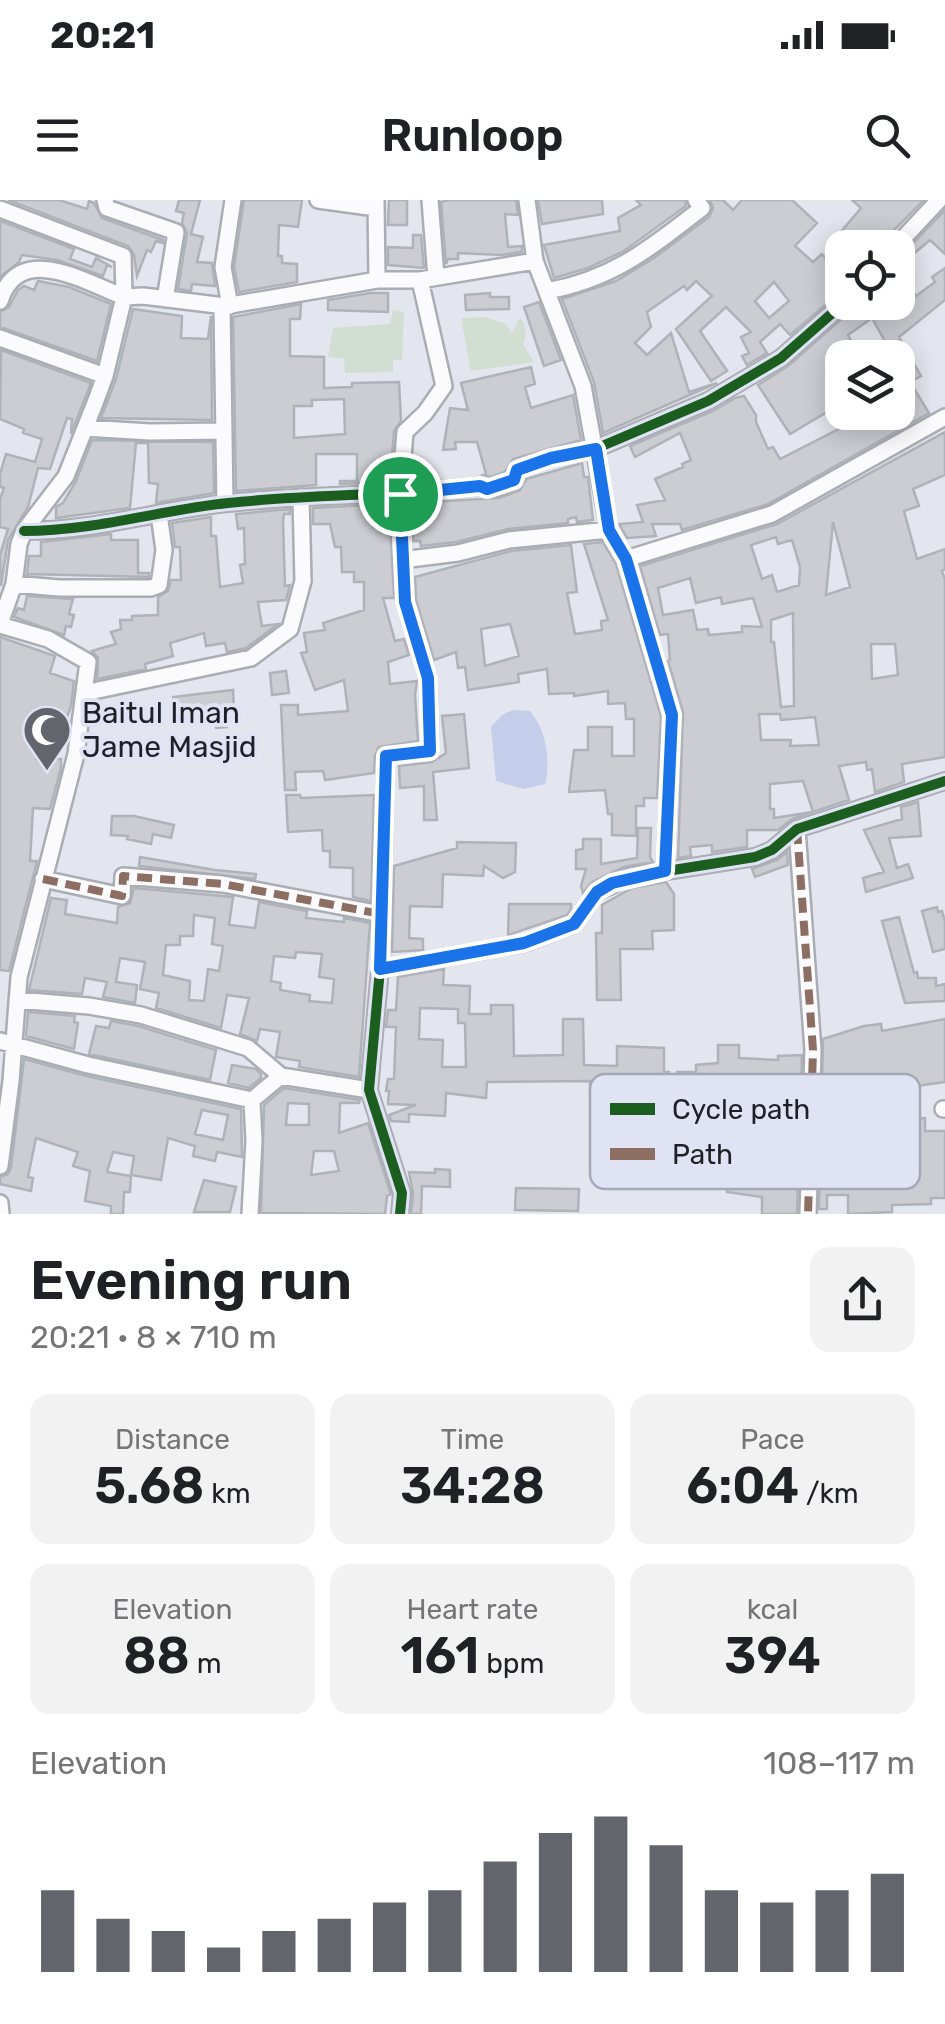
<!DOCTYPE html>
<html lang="en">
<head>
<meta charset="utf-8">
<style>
	:root { --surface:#fff; --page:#f2f2f2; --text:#202124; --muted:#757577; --accent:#63656c }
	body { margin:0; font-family:Rubik,sans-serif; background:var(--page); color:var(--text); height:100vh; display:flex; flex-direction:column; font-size:38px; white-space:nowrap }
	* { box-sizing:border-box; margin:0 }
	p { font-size:32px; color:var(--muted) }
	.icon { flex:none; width:55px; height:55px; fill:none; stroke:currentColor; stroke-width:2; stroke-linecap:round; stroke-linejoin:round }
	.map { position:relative; height:1014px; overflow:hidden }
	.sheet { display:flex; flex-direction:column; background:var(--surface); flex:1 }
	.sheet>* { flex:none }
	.fabs { position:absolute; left:825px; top:30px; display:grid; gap:20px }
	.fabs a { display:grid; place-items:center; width:90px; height:90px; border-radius:20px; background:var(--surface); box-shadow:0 5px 25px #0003; font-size:50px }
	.pin { position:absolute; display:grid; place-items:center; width:85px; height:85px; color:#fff; margin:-42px; border:5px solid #fff; border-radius:50%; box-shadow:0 2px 10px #0007 }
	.round { display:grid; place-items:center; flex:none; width:105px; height:105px; border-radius:20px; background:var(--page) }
	.summary { display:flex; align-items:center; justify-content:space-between; height:170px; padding:0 30px }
	h1 { font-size:55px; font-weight:600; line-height:75px }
	.figures { display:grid; grid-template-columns:repeat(3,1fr); gap:15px; height:170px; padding:10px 30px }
	.figures div { display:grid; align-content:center; border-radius:20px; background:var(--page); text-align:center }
	.figures b { font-size:50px; font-weight:600 }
	.figures small { font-size:28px; font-weight:400 }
	.figures p { font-size:28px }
	.chart { height:280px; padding:20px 30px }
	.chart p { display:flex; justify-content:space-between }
	.chart svg { width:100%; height:180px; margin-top:10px; stroke:var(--accent); stroke-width:6 }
	.status { display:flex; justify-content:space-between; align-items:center; height:70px; padding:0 50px; background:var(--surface); direction:ltr }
	.status svg { height:28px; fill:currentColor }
	header { display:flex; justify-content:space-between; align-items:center; height:130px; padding:0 30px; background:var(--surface); font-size:45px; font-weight:600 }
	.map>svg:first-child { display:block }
	.green { fill:#d2ded2 }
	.water { fill:#c4cde9 }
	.building { fill:#cbcdd3; stroke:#b0b2b9; stroke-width:2.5; fill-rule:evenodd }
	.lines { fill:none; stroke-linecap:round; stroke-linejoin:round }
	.minor-casing { stroke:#abadb4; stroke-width:20 }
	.minor { stroke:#fbfbfd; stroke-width:15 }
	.quiet { stroke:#8d6e63; stroke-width:8; stroke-dasharray:15 8; stroke-linecap:butt }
	.cycleway-casing { stroke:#dfe3f4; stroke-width:16 }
	.cycleway { stroke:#1b5e20; stroke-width:10 }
	.route-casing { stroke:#fff; stroke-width:20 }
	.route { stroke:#1a73e8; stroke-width:12 }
	.labels { text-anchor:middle; stroke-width:8; stroke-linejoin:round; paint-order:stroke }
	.poi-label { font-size:30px; fill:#1e2026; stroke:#dfe3f4; text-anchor:start }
	.key { fill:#dfe3f4; stroke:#a5a8b6; stroke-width:2.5 }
	.key-label { font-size:28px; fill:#1e2026 }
</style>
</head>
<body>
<div class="status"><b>20:21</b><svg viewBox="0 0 49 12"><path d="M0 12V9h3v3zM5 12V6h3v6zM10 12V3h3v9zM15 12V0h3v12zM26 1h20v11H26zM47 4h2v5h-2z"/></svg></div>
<header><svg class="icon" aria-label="menu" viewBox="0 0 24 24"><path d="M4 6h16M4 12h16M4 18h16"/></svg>Runloop<svg class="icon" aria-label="search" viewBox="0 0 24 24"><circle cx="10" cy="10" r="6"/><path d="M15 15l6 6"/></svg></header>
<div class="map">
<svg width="945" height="1014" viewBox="0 0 945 1014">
	<rect width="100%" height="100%" fill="#e4e6ef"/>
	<path class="green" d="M393,110L404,112L402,160H393V172L345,173L344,159L328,157L333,128L390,124Z
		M486,117L506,124L512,133L519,119L523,121L526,135L523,144L534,162L471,171L461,118Z"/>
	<path class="water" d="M513,510L530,511C546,530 551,560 545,584L523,589L496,581L491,527L502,515Z"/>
	<path class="building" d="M8,0H59L87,9L89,1L94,3L102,18L163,40V43L156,41L151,52L147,50L137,76L134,55L128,46Z
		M179,0H200L191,34L203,37L197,62L212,63L215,86L192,84L191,91L178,89L187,33L182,23L184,13L176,11Z
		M244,0H302L298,27L279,25L278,56H282V63L297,64V82L239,92L234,67Z
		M389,0H407V25H388Z
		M448,0H516L518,15L505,14L508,47L522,46V52L502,55L458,53V59H448L446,64L441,2Z
		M538,0H602L603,14L542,24Z
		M636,0H685L686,6L624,51L588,68L554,78L544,45L620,31L618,18L641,5Z
		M710,0H723L733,10L742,0H792L817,23L795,46L813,62L822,54L833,67L842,56V91L790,135L780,124L760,142L767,153L747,165L742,156L749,153L741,137L751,132L726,107L700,131L727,171L711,181L676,129L712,96L696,81L687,90L684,86L647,112L651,127L635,143L647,155L671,133L689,192L717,183L603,233L594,182L562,99L616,81L654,58L709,17L713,8ZM774,82L789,101L769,118L755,101Z
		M852,0H924L876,48H855L839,34L861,8Z
		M945,10V54L930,40L898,67V59Z
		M0,21L74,49L70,59L92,67L96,58L112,67L107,65L103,76L57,60L22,55L19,62L0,77Z
		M413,35H421L424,68L388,65V47L413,48Z
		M945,68V100L899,137L921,176L910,182L929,213L768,304L682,330L680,324H652L656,336L627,338L619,324L643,322L637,305L665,300L655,279L683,267L682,264L691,260L680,233L635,257L630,246L713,211L735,198L744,196L756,215V222L768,249L773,247L780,259L872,212H905L898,200V158H842V203L790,234L758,185L788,166L852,110L856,102H898V70L916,96L935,82L932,77ZM872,118L887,145L860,157L848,135Z
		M38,81L69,87L111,104L97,161L0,127V112L9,107L18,90L24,86L34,90Z
		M370,93H388V112L328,110V100Z
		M490,93V97H509V109L466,110L465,95Z
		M539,102L561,160L544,166L524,107Z
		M301,104L300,119H290V156L324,157V188L352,187V183L399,182L401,221L394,231L390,282L340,284V281H357V254H316V285L236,291L233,117ZM344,199L345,234L294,238V206H312V200Z
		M133,109L182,116L181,138L208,139L211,116L212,220L101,218L116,179Z
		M1,150L91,183L71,234L72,219L67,218L50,269L38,268L28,307L8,340L1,386L0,355L8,329L0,327V299L4,288L0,287V274L6,254L35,262L42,239L23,233L24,229L0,219Z
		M531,167L535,184L525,187L531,208L573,195L581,240L513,259L505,272L491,277L483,275L486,274L477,242H455L456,249L443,250L450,208L468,210L461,183Z
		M945,232V275L913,289L919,306L904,311L917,359L945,349V369L942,371L945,380V557L902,564L904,582L875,592L872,569L867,570L866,562L839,566L849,600L813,612L803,581L770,584V609H774V618L812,612L792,619L778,630H747V647L712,652V645L690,647L691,656L678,658L683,512L668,461L670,460L668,434L660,435L640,366L777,324ZM833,322L850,387L826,395ZM776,337L778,344L792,340L800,367L799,385L777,392L772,375L762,379L751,345ZM690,378L696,403L721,397L722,404L753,398L762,427L742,426V432L709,435L708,429L697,430L693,410L663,415L658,388ZM793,413L794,506L781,507L774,442H771V420ZM871,444H895L898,475L872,479ZM759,514H780L781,520L815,517L819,545L790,546L791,540H761Z
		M92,240L213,242L214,293L156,303L158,284L149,283L148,243H136L130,308L56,318V307L63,303L76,281Z
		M582,263L584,277H588L593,320L577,322L576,317L568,319V323L508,329L456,342L421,346L420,341H413L412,303L499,298L520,290L526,279Z
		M389,304L394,398H383L395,441L404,439L409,455L388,462L390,484L417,481L415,495L418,541L379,547L375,555L374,573L325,580L323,571L295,572L296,590H285L281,505H298V515L348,511L344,480L315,490L301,453L307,452L304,433L325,430L323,423L364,410V382H354V372H342L341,347H335L330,324H313V308Z
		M290,309V314H284L283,321L285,386L290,385L286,400L258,402L262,426L278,424L246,448L227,452L225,443L206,446L204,433L170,443L173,456L145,464L146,469L97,479L98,458L92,451L116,444L111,432L121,429L120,420H132V416L158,415V397L168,391L171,380H181L180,347H175L172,323L211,317V336H216L220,387L243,383L240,365L245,364L244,328L238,329L236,314Z
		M111,334V340H138V373H149V377L27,374L29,356H41V342Z
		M603,342L616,364L661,516L657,598H644V606H636V636L612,635V614H608L605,590L569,592L574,550H588V527H612V556H634V519H626L625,503L608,504V491L574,496V493L549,494L547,469L518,474L519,482L468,490L465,467L458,468L456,452L434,460L416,400L415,377L511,351L571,345L577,392L567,393L575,434L602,430L601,421L608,420L584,344ZM510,424L519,456L485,466L481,429Z
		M27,396L73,399L69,414L74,415L71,427L66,426L64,435L14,417L18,408L24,410Z
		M0,437L55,456L50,473L74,481L71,506L61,534L47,530L37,559H61V568L50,609L33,608L30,661H37L9,771L0,770Z
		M286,471L289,493L272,495L270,473Z
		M233,490L234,510L225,511L227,527L216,528L215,511L194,512V509L175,512L173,497Z
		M464,514L469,568L433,572L437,620H424V586L400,588L399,566L432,562L446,553L442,516Z
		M286,595H300L301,598L374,595L371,701L353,697V668L330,667V651H323L322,630L288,632Z
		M918,602L921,636L889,638L897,668L908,664L913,678L866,692L863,678L884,672L864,630L902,619L901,607Z
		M112,616H134L174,625L171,638L153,634L151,644L127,639L128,636L111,635Z
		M638,628H651L650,657L653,662L624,667L592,682L583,693L581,686L586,669H576V650L583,649V639H601V664L637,658Z
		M457,642L516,643L515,672L503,678L484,666L483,676L443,674L442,707L410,706L409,738L423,739V750L392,752L394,666L457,648Z
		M787,652L788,665L755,677L752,669L777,660Z
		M140,657L215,670L256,674L255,679L139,666Z
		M666,682L674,694V730L652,731L653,749H620L621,800H597L596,733H602V705L632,688Z
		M134,688L233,697L229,725L255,728L259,702L307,711L306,718L344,722V718L370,723L359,877L299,867L300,861L276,857L280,832L260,829L257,841L240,834L249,798L227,795L221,828L156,808L159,793L140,789L145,762L120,758L116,782L137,785L135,803L103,797L107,782L85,778L82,794L29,790L51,698L67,700L65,714L117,723L118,707L130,703ZM194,715L215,718L212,744L223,746L219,771L208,769L204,801L189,800L190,781L163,775L166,745H180V736H193ZM296,752L322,754L319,777L334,779L332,803L309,801L310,795L280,790L281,783L271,781L274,756L295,758Z
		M509,704H571V709L567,715L508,735Z
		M937,707L938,712L942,711L945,722V749L933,752L922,711Z
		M899,717L914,773L917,772L918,778H936V786L945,784V801L905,803L882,721Z
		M444,769L443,785L470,786L469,814H491V805H513L514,856L563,855V819H583L584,865L617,866V846L664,848V872H669V883H651V894H631L626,938L591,940L594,895H590V881L487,882L486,898L446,893L445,916L409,914V922L391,921L389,915L416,905L388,904L389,891H386L388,879H394L396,827H386L388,810H396L398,777ZM420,808L458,809V823H465L466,867H442L443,840L419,839Z
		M28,812L75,816L74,822L78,823L74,849L26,836Z
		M945,819V882L888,890L894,920L925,918V931H945V998H931V1004L892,1005V1012L848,1014V995H827V1009H819L823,839L864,826L881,824L882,831ZM831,884H864L866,914L831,917ZM849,938L850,972H825V939Z
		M111,821L138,826L216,850L210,880L89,854L96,826L109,828Z
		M718,845H739V858L778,860V856L802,855L801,886L788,887L790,910H800L797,1014H762V997L727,992V979L762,982V954H723L724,934H713V921H708L704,890H677V872H696V865L718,863Z
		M24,859L86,876L241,909L242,957L217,952L215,961L193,956L195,946L168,938L161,980L131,975L134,956L113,952L107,972L131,976L130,992H124L123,1014H111V1006L85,1001L90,971L73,966L78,952L36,938L28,977L33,978L31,991L0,984V977L8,974L11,967ZM202,910L228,915L223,940L195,934Z
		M232,865L256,869L261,874V878L249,888L228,883Z
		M284,888L360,900L359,903H340L339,933L368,923L391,994L387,996L385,1014L261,1013L264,905ZM288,903L309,904V925H286ZM314,951H334L339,971L311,975Z
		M435,969L450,970V987L422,986L421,1014H411L413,993L409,972L435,973Z
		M204,980L236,987L230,1012H194Z
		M516,988L579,989L578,1011L515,1010Z"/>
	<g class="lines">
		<g class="minor-casing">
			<path id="minor" d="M105,0L107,8L176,32L165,99
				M318,0L376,8
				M376,0L377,80
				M430,0L436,77
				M527,0L535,61L583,186L609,330L626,359L672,515L665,671
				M0,9L123,56L124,97C85,82 19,41 0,101
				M894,48L939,0
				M547,91C613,79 649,49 702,8L696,0
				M222,106L225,303
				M230,106L223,67L233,0
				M0,138L105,176
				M85,228L150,232L223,231
				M24,331C94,331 160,310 228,303C312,294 396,296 480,286C489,292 505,285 514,280L517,270L551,258L595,249L708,201L781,158L845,102
				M626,359L772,314L945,217
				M402,360L458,353L509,340L609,330
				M14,384L59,388H151L159,385L164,350L159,314
				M0,424L14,384L19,344L24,331L66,276L95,203L105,176L124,97L143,96L225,106L377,80H420L535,61
				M0,425L48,439L88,462L76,554L19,777L11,881L0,966
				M84,493L251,458L290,429L303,381L301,297
				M797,629L813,850L808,1014
				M43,679L122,696L123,676L223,684L381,714
				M380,769L386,556L430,551L428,478L405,402L400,294L405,232L425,213L444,186L420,80
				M17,800L89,806L141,815L248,848L281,876
				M0,841L88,865L252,900L254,941L250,1014
				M252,900L281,876L369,890
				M943,909H945
				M0,1003L1,1014
				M400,1014L402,993L369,890L380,769L525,743L574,724L597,692L629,677L755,657L772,650L797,629L945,581"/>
		</g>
		<use href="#minor" class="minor"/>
		<path class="quiet" d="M797,629L813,850L808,1014
			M43,679L122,696L123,676L223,684L381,714"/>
		<g class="cycleway-casing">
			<path id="cycleway" d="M24,331C94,331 160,310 228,303C312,294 396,296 480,286C489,292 505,285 514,280L517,270L551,258L595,249L708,201L781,158L845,102
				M400,1014L402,993L369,890L380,769L525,743L574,724L597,692L629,677L755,657L772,650L797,629L945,581"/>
		</g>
		<use href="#cycleway" class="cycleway"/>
	</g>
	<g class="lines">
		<g class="route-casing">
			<path id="route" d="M596,249L609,330L626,359L672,515L665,671L612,683L597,692L574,724L524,743L380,769L386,556L430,551L428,478L405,402L400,294L480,286L487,289L514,280L517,270L551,258Z"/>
		</g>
		<use href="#route" class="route"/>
	</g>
	<defs>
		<g id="mosque-pin" transform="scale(2.5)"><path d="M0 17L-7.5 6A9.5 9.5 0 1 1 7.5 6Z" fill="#63656c" stroke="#dfe3f4"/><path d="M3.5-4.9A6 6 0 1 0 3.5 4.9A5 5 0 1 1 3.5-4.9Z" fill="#fff"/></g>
	</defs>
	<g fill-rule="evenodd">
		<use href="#mosque-pin" x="47" y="530"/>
	</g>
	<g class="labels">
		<g class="poi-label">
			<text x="82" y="523">Baitul Iman<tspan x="82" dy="34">Jame Masjid</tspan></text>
		</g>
	</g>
	<rect x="590" y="874" width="330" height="115" rx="15" class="key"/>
	<rect x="610" y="903" width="45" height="12" fill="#1b5e20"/>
	<rect x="610" y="948" width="45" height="12" fill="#8d6e63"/>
	<g class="key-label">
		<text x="672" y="919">Cycle path</text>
		<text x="672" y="964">Path</text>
	</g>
</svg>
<div class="fabs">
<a><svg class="icon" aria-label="locate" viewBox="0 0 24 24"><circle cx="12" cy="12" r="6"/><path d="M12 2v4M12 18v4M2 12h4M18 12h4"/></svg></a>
<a><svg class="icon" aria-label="layers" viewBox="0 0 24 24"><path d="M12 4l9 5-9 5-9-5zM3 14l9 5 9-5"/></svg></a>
</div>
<div class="pin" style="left:400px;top:294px;background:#1e9e55"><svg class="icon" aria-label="arrive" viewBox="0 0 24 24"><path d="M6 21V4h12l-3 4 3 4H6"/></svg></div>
</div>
<section class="sheet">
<div class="summary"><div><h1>Evening run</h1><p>20:21 · 8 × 710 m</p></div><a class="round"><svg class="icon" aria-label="share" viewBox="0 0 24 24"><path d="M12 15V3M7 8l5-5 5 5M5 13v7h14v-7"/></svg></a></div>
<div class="figures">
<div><p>Distance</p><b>5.68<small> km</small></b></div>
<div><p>Time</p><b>34:28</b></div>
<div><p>Pace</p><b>6:04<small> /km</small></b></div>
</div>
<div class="figures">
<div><p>Elevation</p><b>88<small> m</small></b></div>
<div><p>Heart rate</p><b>161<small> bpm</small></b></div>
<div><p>kcal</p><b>394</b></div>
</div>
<div class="chart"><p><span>Elevation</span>108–117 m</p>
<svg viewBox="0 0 160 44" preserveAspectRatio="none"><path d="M5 44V24M15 44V31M25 44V34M35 44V38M45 44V34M55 44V31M65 44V27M75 44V24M85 44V17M95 44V10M105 44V6M115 44V13M125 44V24M135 44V27M145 44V24M155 44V20"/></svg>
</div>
</section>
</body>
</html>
